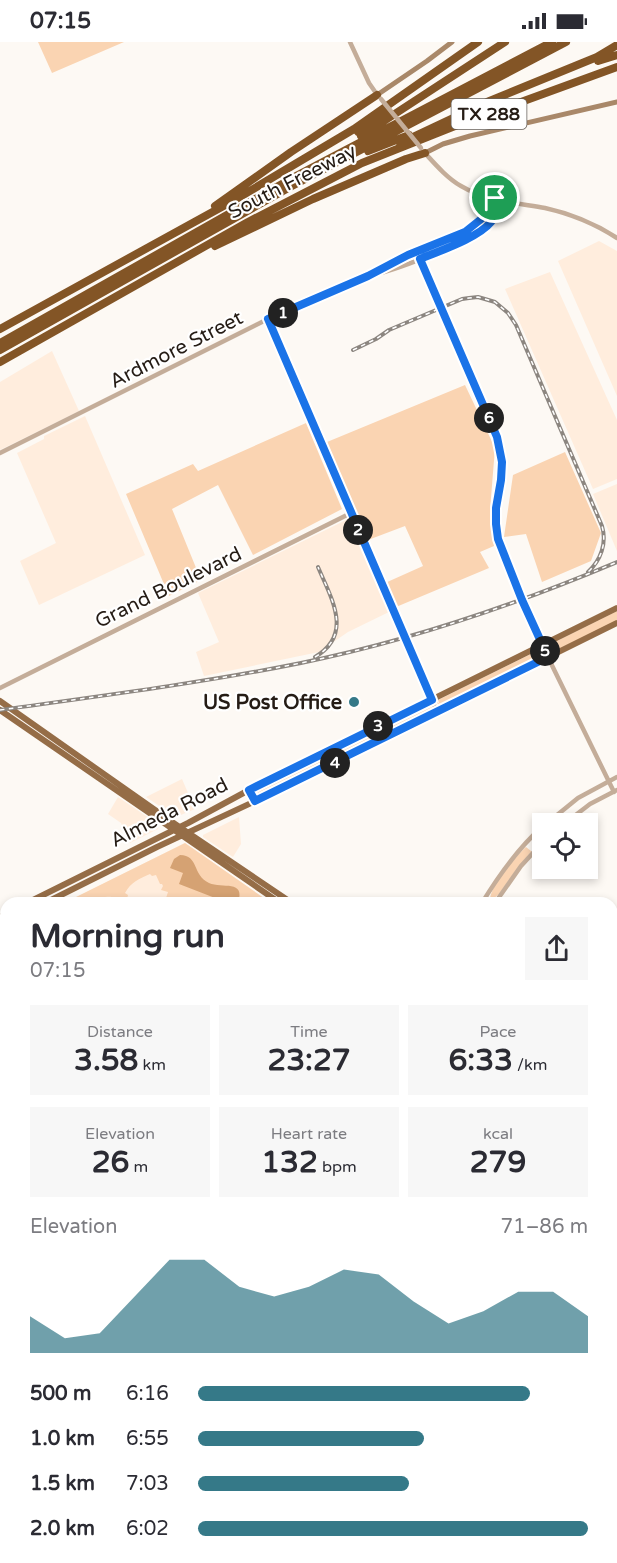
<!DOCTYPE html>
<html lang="en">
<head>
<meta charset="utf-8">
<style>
	:root { --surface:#fff; --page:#f7f7f7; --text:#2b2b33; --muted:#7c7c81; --accent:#357988 }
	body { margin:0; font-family:"Varela Round",sans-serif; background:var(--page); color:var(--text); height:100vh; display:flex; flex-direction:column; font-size:22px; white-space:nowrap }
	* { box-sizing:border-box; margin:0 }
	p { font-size:20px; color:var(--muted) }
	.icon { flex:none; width:33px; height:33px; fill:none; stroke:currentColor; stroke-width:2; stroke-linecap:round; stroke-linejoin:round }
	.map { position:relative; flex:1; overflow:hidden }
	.details { position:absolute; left:0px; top:855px; width:618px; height:666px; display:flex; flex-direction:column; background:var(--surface); border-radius:18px 18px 0 0; box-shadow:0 3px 9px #0003 }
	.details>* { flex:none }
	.buttons { position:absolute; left:532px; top:771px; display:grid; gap:12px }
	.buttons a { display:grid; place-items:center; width:66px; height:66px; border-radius:0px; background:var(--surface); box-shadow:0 3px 9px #0003; font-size:30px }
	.pin { position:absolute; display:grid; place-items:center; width:51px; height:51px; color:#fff; margin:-26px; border:3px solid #fff; border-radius:50%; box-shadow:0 2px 6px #0007 }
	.km { position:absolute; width:30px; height:30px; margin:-15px; border-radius:50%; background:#222; color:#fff; font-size:16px; line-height:30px; text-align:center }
	.round { display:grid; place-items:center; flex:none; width:63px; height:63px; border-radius:0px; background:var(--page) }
	.head { display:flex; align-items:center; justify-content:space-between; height:102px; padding:0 30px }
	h1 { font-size:33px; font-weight:800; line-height:45px }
	.stats { display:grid; grid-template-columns:repeat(3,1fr); gap:9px; height:102px; padding:6px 30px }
	.stats div { display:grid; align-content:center; border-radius:0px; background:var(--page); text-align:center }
	.stats b { font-size:30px; font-weight:800 }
	.stats small { font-size:16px; font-weight:400 }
	.stats p { font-size:16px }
	.chart { height:168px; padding:12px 30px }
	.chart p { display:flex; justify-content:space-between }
	.chart svg { width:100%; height:108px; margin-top:6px; fill:var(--accent); opacity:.7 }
	ul { padding:0 30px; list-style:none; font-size:20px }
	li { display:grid; grid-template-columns:96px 72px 1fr; align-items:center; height:45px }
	li i { height:15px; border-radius:8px; background:var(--accent) }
	.status { display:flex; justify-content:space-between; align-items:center; height:42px; padding:0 30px; background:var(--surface); direction:ltr }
	.status svg { height:16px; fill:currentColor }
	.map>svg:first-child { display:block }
	.built { fill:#ffeddd }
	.green { fill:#fad4b2 }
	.water { fill:#d5a273 }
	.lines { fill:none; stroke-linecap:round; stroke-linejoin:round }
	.tertiary { stroke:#c4ad99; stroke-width:4.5 }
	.secondary { stroke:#a98869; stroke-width:5 }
	.primary { stroke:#956d47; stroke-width:6 }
	.motorway { stroke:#835526; stroke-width:8 }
	.tram { stroke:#8c8680; stroke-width:1.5 }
	.rail-casing { stroke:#8c8680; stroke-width:4 }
	.rail { stroke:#fff; stroke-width:1.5; stroke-dasharray:4.5; stroke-linecap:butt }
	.tertiary-bridge { stroke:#c4ad99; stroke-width:4.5 }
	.route-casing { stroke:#fff; stroke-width:12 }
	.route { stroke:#1a73e8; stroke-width:8 }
	.poi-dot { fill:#357988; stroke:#fff; stroke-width:2 }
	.labels { text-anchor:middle; stroke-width:4.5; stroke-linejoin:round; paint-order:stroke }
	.shield { fill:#fff; stroke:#66605b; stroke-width:1.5 }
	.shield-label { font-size:18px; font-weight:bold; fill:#251c15 }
	.street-label { font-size:20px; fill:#251c15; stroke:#fff }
	.poi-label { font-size:20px; font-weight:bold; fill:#251c15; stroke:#fff; text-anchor:end }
</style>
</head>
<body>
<div class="status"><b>07:15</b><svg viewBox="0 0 49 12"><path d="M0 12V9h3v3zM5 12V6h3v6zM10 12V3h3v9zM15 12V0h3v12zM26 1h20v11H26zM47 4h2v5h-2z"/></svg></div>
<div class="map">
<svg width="617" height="1521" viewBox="0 0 617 1521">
	<rect width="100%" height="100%" fill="#fdf9f4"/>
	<path class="built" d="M599,199L617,209V354L558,219Z
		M550,230L617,378V437L593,447L505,247Z
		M52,309L79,369L0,408V340Z
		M85,374L145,513L39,563L20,519L56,501L17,411L44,397V394Z
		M617,442V509L593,452Z
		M350,476L391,569L348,590L319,610L204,634L196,610L219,600L198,551Z
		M182,737L195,767L176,775L146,755Z
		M118,755L158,782L159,784L158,787L130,801L121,781L108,772Z
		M239,775L241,802L233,815L203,795V793Z
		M185,801L271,861H64Z
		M6,890V1157L4,1158L0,1157V893Z
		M6,1453V1515H57L58,1521H0V1454Z"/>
	<path class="green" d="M38,0H124L52,31Z
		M465,343L495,406L490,468L494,504L480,510L489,526L396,565L385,541L423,524L405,484L368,498L327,400Z
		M306,381L342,467L253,513L218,443L172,467L201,538L169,554L126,452L193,422L198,429Z
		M565,410L601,491L591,519L542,540L526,492L504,495L513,433Z
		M617,569V579L551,611L547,606V604Z
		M539,608L541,609L543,614L540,611L542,615L440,665H439L437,660V659L440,663L438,658Z
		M428,663H431L433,668L432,670L336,718L332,710Z
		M318,717L321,718L323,724L262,753H259L257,749L258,747Z
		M185,801L271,861H178L166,856L168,850L161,848L163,844L162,842H160L156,833L152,834L150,832C139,837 131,840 125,851L128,853L126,861H94L108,858L120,860V857C100,851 100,859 85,861C78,862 71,861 64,861Z
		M526,805L531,809V810L516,828L499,852L492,858L490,856C493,840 514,816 526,805Z"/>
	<path class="water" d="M180,813C199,813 192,833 209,841C222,847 246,837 238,861H228L179,842L183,831L170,826L174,817Z"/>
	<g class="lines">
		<path class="tertiary" d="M350,0L369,41L378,54
			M424,110C435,122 447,136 461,144C486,159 517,161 545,166C572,172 594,181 617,196
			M420,217L494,388L501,409L502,420L501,438L497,458L496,482L500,505L542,603L614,750
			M373,233C398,227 477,198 491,179C496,173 498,165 502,158
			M268,277L437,670
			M0,411L268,277L368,234L408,213L465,190L485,175L491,167L495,156
			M0,646L351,471
			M546,782L578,756L617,735
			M564,782L590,762L617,748
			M482,861C499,833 518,806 543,784
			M495,861L521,824L543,800
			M612,1154L617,1146
			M612,1165L617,1157
			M60,1515L61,1521
			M65,1515L66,1521
			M492,1515L504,1521
			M243,1521L250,1515
			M249,1521L255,1516"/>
		<path class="secondary" d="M377,53L427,19L452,0
			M425,111L443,102L470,94L617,60
			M0,1305L6,1307
			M0,1312L6,1314
			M612,1435L617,1438
			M612,1446L617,1449"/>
		<path class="primary" d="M0,659L175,782L292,861
			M0,668L280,861
			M27,861L188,781L249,748L617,566
			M45,861L157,805L294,741L617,581
			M0,875L6,872
			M0,884L6,881
			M612,1063L617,1066
			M612,1071L617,1074
			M0,1161L6,1164
			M0,1167L6,1170
			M612,1351L617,1344
			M612,1363L617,1356
			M301,1515L307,1521
			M313,1515L319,1521
			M496,1521L501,1515
			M511,1521L516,1515"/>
		<path class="motorway" d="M598,19L617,13
			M358,90L389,71
			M361,94L505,0
			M400,101L487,60L597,15L617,3
			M368,109L409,93
			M215,164L291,110L377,53
			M215,204L313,157L406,117L425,111
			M0,287L238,156L354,87L478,0
			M0,301L298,133L552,0
			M0,308L290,145L566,0
			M0,320L248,180L362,121L455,84L617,25"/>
		<path class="tram" d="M612,1440L617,1442
			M501,1521L506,1515"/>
		<g class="rail-casing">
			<path id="rail" d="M353,308L376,297L389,288L462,257L469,256L478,255L495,260L508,271L516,283L602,484C607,501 601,518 588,530
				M315,615C354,592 331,556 318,525
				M0,668C100,654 202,641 301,621C409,599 515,563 617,520"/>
		</g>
		<use href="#rail" class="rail"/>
		<path class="tertiary-bridge" d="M381,57L421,106"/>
	</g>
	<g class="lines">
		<g class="route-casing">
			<path id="route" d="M495,156L502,158C498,166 496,173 491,180C478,196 439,209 420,217L497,395L502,420L501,438L496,466V482L498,497L522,558L548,615L255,759L249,748L432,658L268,277L368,234L408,213L465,190L485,174L491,166Z"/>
		</g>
		<use href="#route" class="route"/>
	</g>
	<circle class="poi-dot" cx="354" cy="660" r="6"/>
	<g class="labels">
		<rect class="shield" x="451.5" y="57" width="75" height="30" rx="4.5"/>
		<g class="shield-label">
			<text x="489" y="78">TX 288</text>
		</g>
		<g class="street-label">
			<text transform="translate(292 139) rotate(-27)" y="7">South Freeway</text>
			<text transform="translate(176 307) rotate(-27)" y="7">Ardmore Street</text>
			<text transform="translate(168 545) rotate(-26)" y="7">Grand Boulevard</text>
			<text transform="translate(169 770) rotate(-27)" y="7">Almeda Road</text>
		</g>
		<g class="poi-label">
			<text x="342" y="667">US Post Office</text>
		</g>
	</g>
</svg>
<div class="buttons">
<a><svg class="icon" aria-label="locate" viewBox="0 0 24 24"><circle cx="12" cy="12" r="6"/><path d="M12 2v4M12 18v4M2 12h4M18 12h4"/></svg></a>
</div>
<div class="pin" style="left:495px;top:156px;background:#1e9e55"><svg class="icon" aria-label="arrive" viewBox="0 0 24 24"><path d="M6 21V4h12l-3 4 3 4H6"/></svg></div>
<b class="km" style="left:283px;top:271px">1</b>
<b class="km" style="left:358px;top:488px">2</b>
<b class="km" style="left:378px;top:684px">3</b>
<b class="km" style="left:335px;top:721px">4</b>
<b class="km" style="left:545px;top:609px">5</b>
<b class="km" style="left:489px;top:376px">6</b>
<section class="details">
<div class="head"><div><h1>Morning run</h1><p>07:15</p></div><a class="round"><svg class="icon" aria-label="share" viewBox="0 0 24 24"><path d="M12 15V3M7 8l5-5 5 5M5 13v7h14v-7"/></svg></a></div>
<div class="stats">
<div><p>Distance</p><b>3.58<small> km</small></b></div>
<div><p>Time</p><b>23:27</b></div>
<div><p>Pace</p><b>6:33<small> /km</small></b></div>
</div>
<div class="stats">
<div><p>Elevation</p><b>26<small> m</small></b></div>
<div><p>Heart rate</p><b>132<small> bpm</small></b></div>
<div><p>kcal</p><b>279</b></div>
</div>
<div class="chart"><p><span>Elevation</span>71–86 m</p>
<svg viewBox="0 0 160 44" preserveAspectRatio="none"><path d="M0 44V29L10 38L20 36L30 21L40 6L50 6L60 17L70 21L80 17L90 10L100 12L110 23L120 32L130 27L140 19L150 19L160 29V44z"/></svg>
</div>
<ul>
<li><b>500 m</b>6:16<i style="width:85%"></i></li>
<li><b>1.0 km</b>6:55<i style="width:58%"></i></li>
<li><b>1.5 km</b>7:03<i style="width:54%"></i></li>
<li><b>2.0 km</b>6:02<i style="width:100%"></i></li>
</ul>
</section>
</div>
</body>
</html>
